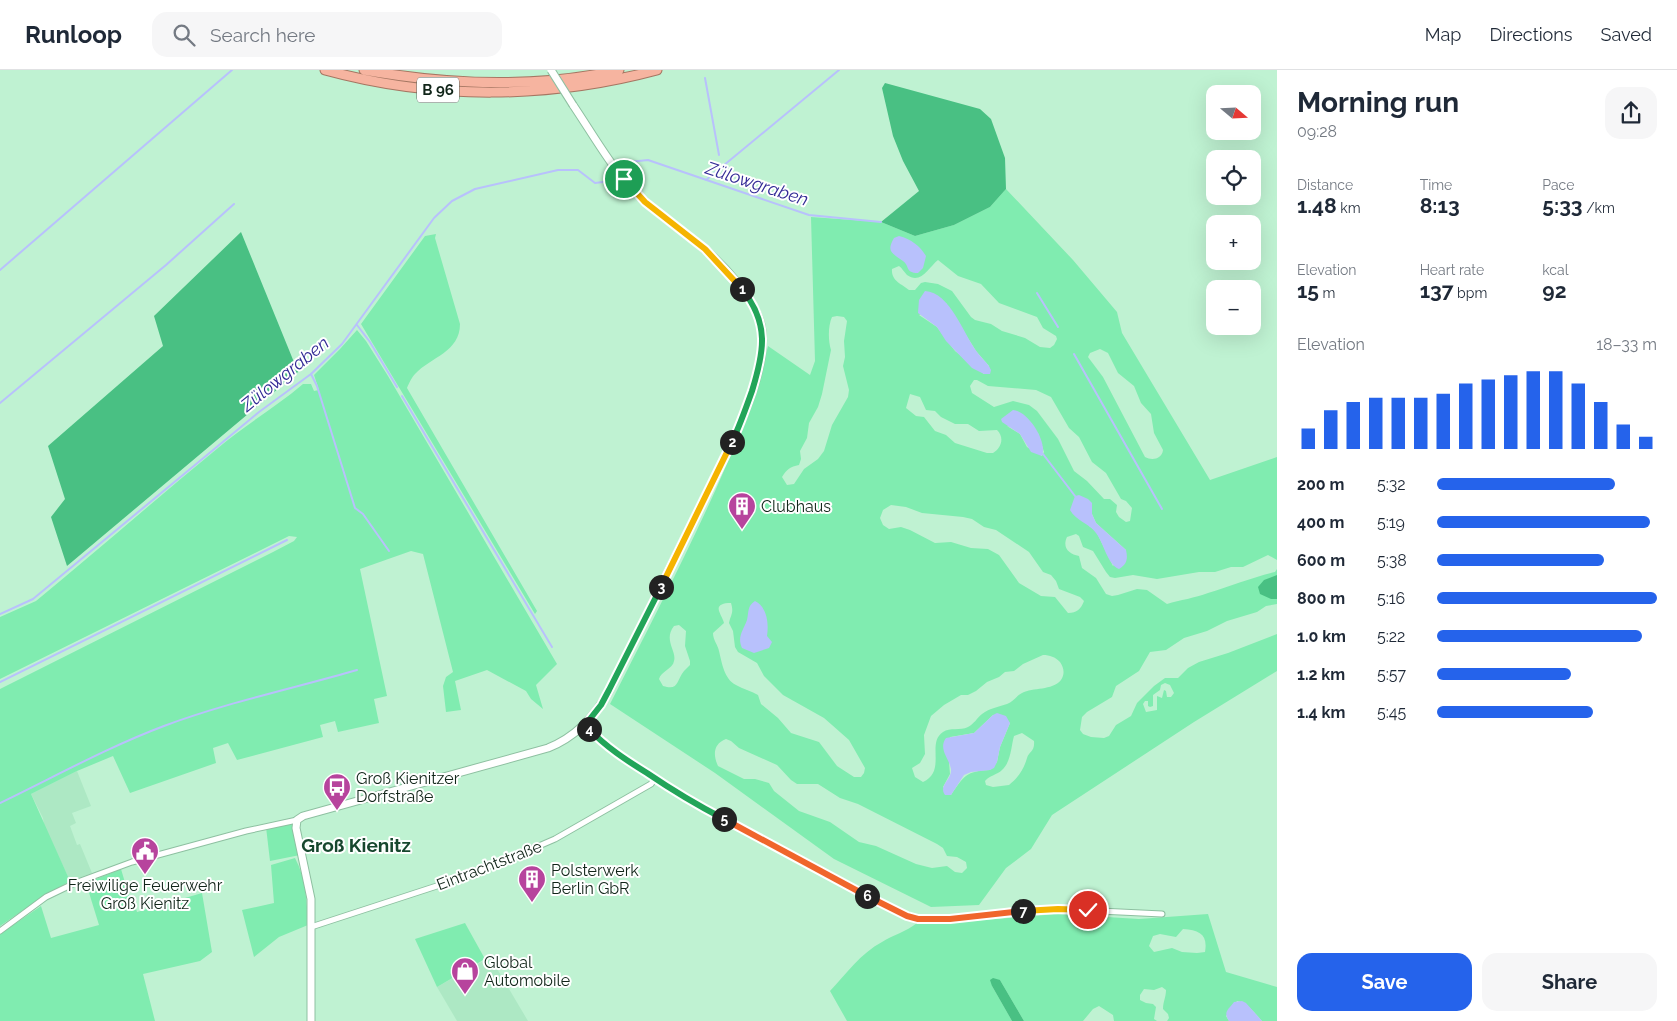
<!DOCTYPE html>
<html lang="en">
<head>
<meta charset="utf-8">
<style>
	:root { --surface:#fff; --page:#f6f6f7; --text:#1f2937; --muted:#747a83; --line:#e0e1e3; --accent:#2563eb }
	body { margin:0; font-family:Raleway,sans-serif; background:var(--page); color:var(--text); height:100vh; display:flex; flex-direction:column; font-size:19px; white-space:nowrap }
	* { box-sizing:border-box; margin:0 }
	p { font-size:16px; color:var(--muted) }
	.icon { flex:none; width:28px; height:28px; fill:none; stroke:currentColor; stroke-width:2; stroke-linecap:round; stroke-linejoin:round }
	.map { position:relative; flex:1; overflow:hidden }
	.side { display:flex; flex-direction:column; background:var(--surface); width:400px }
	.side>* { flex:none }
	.needle { width:32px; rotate:109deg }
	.fabs { position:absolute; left:1206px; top:15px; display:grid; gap:10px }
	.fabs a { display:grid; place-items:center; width:55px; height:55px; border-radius:10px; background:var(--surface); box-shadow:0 5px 20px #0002; font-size:25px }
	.pin { position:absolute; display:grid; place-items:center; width:42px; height:42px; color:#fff; margin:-21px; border:2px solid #fff; border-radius:50%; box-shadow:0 1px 5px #0007 }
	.km { position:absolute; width:25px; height:25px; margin:-12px; border-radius:50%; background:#222; color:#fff; font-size:14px; line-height:25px; text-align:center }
	.round { display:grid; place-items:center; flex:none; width:52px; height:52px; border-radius:15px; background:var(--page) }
	.summary { display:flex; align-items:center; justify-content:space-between; height:85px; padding:0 20px }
	h1 { font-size:28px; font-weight:700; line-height:38px }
	.stats { display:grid; grid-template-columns:repeat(3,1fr); gap:8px; height:85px; padding:5px 20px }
	.stats div { display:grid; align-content:center }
	.stats b { font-size:21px; font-weight:700 }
	.stats small { font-size:14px; font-weight:400 }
	.stats p { font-size:14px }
	.chart { height:140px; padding:10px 20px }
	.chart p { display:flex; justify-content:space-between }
	.chart svg { width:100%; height:90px; margin-top:5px; stroke:var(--accent); stroke-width:6 }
	.cta { display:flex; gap:10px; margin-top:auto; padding:10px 20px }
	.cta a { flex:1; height:58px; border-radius:15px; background:var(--accent); color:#fff; font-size:20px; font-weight:700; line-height:58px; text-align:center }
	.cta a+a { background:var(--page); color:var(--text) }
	ul { padding:0 20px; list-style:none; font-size:16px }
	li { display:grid; grid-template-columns:80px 60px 1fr; align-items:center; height:38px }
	li i { height:12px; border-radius:6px; background:var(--accent) }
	header { display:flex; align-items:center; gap:30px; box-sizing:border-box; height:70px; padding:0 25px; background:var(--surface); border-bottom:1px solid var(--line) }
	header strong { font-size:24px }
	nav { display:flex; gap:28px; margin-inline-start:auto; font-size:18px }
	.search { width:350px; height:45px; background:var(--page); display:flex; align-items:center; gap:12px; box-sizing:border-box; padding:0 18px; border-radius:15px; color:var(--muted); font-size:19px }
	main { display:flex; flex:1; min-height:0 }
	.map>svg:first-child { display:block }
	.built { fill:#ade8c4 }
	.green { fill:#80ecb0; fill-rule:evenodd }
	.forest { fill:#49c083 }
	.water { fill:#b8c1fc }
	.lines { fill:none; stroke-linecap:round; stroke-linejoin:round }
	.stream { stroke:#b8c1fc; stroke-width:2 }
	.minor-casing { stroke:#8ec0a1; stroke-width:7 }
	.secondary-casing { stroke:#8ec0a1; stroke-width:9 }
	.trunk-casing { stroke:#a57662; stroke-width:11 }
	.minor { stroke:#fff; stroke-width:5 }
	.secondary { stroke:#fff; stroke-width:7 }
	.trunk { stroke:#f6b4a0; stroke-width:9 }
	.secondary-bridge-casing { stroke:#8ec0a1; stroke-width:9; stroke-linecap:butt }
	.secondary-bridge { stroke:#fff; stroke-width:7 }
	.split-1-casing { stroke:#fff; stroke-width:10 }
	.split-2-casing { stroke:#fff; stroke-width:10 }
	.split-3-casing { stroke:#fff; stroke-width:10 }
	.split-4-casing { stroke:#fff; stroke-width:10 }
	.split-5-casing { stroke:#fff; stroke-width:10 }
	.split-6-casing { stroke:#fff; stroke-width:10 }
	.split-7-casing { stroke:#fff; stroke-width:10 }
	.split-8-casing { stroke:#fff; stroke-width:10 }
	.split-1 { stroke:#f5b400; stroke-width:6 }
	.split-2 { stroke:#22a559; stroke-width:6 }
	.split-3 { stroke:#f5b400; stroke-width:6 }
	.split-4 { stroke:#22a559; stroke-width:6 }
	.split-5 { stroke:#22a559; stroke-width:6 }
	.split-6 { stroke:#f0652b; stroke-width:6 }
	.split-7 { stroke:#f0652b; stroke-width:6 }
	.split-8 { stroke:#f5b400; stroke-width:6 }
	.labels { text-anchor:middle; stroke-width:4; stroke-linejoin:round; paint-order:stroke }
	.shield { fill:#fff; stroke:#58665e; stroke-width:1 }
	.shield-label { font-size:15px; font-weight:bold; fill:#112519 }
	.poi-label { font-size:16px; fill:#112519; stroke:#fff; text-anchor:start }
	.street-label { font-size:16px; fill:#112519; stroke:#fff }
	.water-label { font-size:18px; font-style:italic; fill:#312995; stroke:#fff }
	.quarter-label { font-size:19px; font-weight:bold; fill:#17472e; stroke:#fff }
</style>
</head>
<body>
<header>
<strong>Runloop</strong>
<div class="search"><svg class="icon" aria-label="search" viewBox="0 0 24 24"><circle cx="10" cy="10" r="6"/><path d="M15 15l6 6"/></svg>Search here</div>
<nav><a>Map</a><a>Directions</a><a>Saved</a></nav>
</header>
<main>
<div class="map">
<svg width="1277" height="951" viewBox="0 0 1277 951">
	<rect width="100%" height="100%" fill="#bff2d2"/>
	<path class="built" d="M77,701L91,736L72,743L76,753L70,756L77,775L80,774L92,803L70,811L44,755L43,748L31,724Z
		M490,887L496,897L528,951H457L437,917Z"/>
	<path class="green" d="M1006,119L1073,190L1117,242L1122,263L1210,410L1277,387V490L1268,485L1243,497H1231L1215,502H1199L1157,509L1133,505L1115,508L1110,507L1106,502L1093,481L1083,477L1079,466L1076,464L1067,467C1062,478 1069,484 1079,486L1082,498L1096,508L1106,524L1112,526L1118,525L1137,519L1147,520L1167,534C1180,530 1195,528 1208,523C1231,516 1253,507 1275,502L1277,499V534L1266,536L1257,542L1227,551L1207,561L1184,568L1166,580L1150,582L1139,601L1116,616L1112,627L1087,642L1082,647L1080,660L1083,664L1091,667L1104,668L1109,666L1116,655L1131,646L1137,633L1154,616L1165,608H1178L1188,598L1199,592L1228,583L1277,564V601L1194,652L1052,745L1031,779L1006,798L979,835L931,837L834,789L715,703L610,634C646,563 683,492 716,419C737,371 756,328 768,276L810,305L815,291L811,147L881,152L915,166L954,155L990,137ZM938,190L958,206L981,214L999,233L1037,247L1043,258L1056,266L1057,269L1054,275L1050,278L1040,277L1025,268L1002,261L991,254L975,250L971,247L952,221L938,214L925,212L921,213L915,220H909C902,214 891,211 892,199L899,196C902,198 904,202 907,205C921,215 929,197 938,190ZM946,233L976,281L989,296L990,304H984L955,281L937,257L919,245ZM837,246L844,247L847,251L844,271L845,287L843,296L849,320L848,327L832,355L824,381L818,389L804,399L794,414L787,415L782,407C787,399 790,397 799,395L801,389L800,381L807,368L809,353L818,337L822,324L831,280C828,270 828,256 832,247ZM1100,279L1108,283L1118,303L1134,316L1141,333L1151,344L1154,363L1163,380C1162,389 1152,391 1145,387L1103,307L1088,287L1090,283ZM974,310H977L988,316L1036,320L1051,327L1069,358L1079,367L1092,392L1106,403L1121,429L1126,431L1132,438L1130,451L1126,452L1119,447L1116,442L1117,435L1110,429H1104L1087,411L1074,401L1058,369L1037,341L1029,335L1013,331L994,337L972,323L970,316ZM910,324L920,327L926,340L935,341L941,347L955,354H968L979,361L997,360C1005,368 1001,378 993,383H987L955,373L946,365L935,361L924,347L916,346L906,338ZM1007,356L1038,363L1044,382L1042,386L1027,377L1020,364ZM1092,433V444L1096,453L1126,480L1113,496L1096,461L1089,456ZM891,435L906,437L922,443L963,447L972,449L984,457L996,460L1029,482L1043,502L1051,505L1056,511L1059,519L1080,527L1084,531C1081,539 1077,543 1068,543L1055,527L1041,526L1019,513L999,485L988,479L971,478L951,472L935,473L910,460L901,457L889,459L883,455L880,448L883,440ZM728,533H731C734,543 731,544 729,553L733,561L735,577L738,582L757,593L764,606L783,625L824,648L832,655L849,670L865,698L864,703L861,707H854L837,696L819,672L791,663L778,648L761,634L758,625C751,621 743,619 736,615C724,609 722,593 719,581C718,575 713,570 713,563L724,553C722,544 711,535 728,533ZM679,555L686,561L685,576L690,591V595C688,597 686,599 684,601C676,611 679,621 663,616L659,609C661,601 673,599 674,591C677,581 663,570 674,556ZM1043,585C1050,585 1055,587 1060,592C1064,598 1065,604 1061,610C1052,621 1033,617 1022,623C1016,626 1013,632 1007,634C998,637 990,638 982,644C977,648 974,654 968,657C960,661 950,657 943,662C926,673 947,701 923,712L915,707L912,698L920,693L925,684L924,665L931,646L944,635L961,625H968L976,621L987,612L999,607L1005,602L1014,601L1023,594ZM1165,613L1170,615L1174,623L1171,627H1167L1166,621L1164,620L1162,628L1157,626V640L1146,642L1143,634L1145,631H1148V636L1150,637L1153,636V625L1160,620L1161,615ZM993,645L1010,653L1000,677L997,692L990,700C966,701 964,706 951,725L943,717L950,704L949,692L950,667L974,663ZM1022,663L1034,671C1035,682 1029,681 1027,688C1024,699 1018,708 1009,715L993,717L986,715L985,711C990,705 997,705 1002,700C1011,692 1011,677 1014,666ZM726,669L731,671L739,678L777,695L791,710L797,714H818L840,728L858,734L937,774L943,778L947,786L957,787L966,792L967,798L962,803L955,802L947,796L932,798L916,794L876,776L859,772L830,752L799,741L774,721L769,713L755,709H744L718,696C713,685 713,674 726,669Z
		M436,164L435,168L460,254C460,282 431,287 415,304C412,307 409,313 407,318L537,541L535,544L361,254L425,166Z
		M357,260L366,271L388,306L557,594L536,615L543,639L531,629L526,621L487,600L455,611L461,640L446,642L443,616L446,607L453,602L423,484L411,481L360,499L387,626L374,629L379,653L338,662L335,651L320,655L323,667L237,690L228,673L213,678L216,693L130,723L113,686L77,701L31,724L70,811L38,830L0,856V619L273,482L294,471L297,467L289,466L263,479L0,609V547L36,531C97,481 157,428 218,378C245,355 276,337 303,314H311L314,321L319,320L314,305L340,279Z
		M295,751L300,785L270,791L266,757Z
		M295,788C306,808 307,833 308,855L279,867L254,887L242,840L274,833L271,795Z
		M121,799L129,826L132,825L137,842L202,823L212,882L200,891L143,904L155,951H0V864L41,836L51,868L99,855L86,813Z
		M1058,844L1139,849L1208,844L1226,902L1277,917V951H1262C1256,944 1245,931 1237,931L1226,946L1229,951H1167L1169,948L1168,944L1163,939C1163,932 1166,927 1166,920L1162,917L1154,920L1144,919L1140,925V930L1146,933L1153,934L1156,937L1154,949L1157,951H1114L1113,945L1099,936L1093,939L1083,951H1024L1000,910L992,916L1012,951H847L830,921C846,904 861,883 882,872C893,865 906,862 917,853L930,854ZM1183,859C1200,860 1208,865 1205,882L1197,883L1182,882L1172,878L1154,882L1149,876L1153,866L1160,864L1176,867Z
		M465,853L485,889L437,917L415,869Z"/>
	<path class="forest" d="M885,13L980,39L991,49L1005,88L1006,119L990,137L954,155L915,166L881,152L919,121L903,91L893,66L882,18Z
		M241,162L298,302L67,496L51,447L65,429L48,376L163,276L154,246Z
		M1277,505V529H1271L1260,524L1258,517L1264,510Z
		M993,908L1000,910L1024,951H1012L992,916L990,910Z"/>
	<path class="water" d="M899,166C911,169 920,176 926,186L923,198L918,203C905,203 910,196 903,191C892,183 886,182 894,168Z
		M925,221C950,222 964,265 977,282C981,288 988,293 991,300L990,304H984L972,298L946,271L937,257L918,243L919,230Z
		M1013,340C1028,341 1048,372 1042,386L1031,382L1020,364L1002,352L1001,349Z
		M1079,425L1088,429L1092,433V444L1096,453L1126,480C1128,489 1127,494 1119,499C1107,494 1104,473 1096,463C1089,453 1076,451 1070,440L1075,426Z
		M755,531C767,537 769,553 767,566L772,572L769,578L754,583L742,578C737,567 743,561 747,550C749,542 747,536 755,531Z
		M997,643L1006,646L1010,653L1000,677L997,692L994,698L990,700L971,702L964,705L951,725H945C938,715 952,710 951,699C949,688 938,679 946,668L974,663L993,645Z
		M1242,931L1246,933L1262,951H1229C1223,942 1228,940 1234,932Z"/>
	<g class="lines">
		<path class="stream" d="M705,8L719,85
			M629,92L648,90L809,145L881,152
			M706,110L839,0
			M0,200L232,0
			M1037,223L1058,257
			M357,255L370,272L397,317
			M1074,284L1162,439
			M311,304L317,316L355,438L363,444L389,481
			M402,326L552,577
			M0,333L166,195L234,134
			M1043,384L1075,426
			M0,544L33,529L259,342L311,304L342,274L434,148L452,131L475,119L558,100H578L595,113L603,112
			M0,612L287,470
			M0,733C54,707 108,677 164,656C225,633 295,618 357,600"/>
		<g class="minor-casing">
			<path id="minor" d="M586,654L606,675L621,686L679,724L907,846L918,849H950L1058,839L1162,844
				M311,857L446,813L518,785L555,769L651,714L655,708
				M0,861L46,827L75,813L132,792L246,761L297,750"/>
		</g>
		<g class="secondary-casing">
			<path id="secondary" d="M311,951V829L296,758L297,750L303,746L548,678C576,667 595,646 609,621L731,375C745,343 769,290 761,255C754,227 724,195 702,177C682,160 659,145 640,127C613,101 594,66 573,35"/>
		</g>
		<g class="trunk-casing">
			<path id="trunk" d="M325,0C434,30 549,29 657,0
				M364,0C449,15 534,19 619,0"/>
		</g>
		<use href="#minor" class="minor"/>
		<use href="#secondary" class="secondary"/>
		<use href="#trunk" class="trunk"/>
		<g class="secondary-bridge-casing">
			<path id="secondary-bridge" d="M551,0L573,35"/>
		</g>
		<use href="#secondary-bridge" class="secondary-bridge"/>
	</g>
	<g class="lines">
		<g class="split-1-casing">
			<path id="split-1" d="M624,109L645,132L705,179L742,219"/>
		</g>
		<g class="split-2-casing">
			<path id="split-2" d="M732,372C740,355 746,338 752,321C764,282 770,254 742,219"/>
		</g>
		<g class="split-3-casing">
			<path id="split-3" d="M661,517L732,372"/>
		</g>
		<g class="split-4-casing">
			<path id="split-4" d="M589,659L586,654L601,635L609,620L661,517"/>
		</g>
		<g class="split-5-casing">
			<path id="split-5" d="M589,659C606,677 626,690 647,703C672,720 697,735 724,749"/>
		</g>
		<g class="split-6-casing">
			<path id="split-6" d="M724,749L867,826"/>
		</g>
		<g class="split-7-casing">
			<path id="split-7" d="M867,826L907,846L918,849H950L1023,841"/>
		</g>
		<g class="split-8-casing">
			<path id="split-8" d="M1023,841L1058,839L1088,840"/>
		</g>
		<use href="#split-1" class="split-1"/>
		<use href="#split-2" class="split-2"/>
		<use href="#split-3" class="split-3"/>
		<use href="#split-4" class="split-4"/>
		<use href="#split-5" class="split-5"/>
		<use href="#split-6" class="split-6"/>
		<use href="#split-7" class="split-7"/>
		<use href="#split-8" class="split-8"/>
	</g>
	<defs>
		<g id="building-pin" transform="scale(1.4375)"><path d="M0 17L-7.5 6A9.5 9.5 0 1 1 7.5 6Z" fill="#b7449d" stroke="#fff"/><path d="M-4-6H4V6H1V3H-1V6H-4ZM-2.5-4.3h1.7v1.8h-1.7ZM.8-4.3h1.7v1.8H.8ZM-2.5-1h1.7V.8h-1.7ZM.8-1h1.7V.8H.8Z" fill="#fff"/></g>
		<g id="bus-pin" transform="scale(1.4375)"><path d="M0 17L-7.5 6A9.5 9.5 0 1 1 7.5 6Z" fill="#b7449d" stroke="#fff"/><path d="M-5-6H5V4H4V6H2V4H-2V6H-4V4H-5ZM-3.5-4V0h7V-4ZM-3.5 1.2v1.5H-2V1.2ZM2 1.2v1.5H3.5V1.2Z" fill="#fff"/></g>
		<g id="civic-pin" transform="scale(1.4375)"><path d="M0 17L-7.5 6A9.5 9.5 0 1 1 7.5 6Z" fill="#b7449d" stroke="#fff"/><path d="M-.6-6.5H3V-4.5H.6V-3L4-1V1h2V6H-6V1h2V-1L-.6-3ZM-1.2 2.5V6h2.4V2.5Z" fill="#fff"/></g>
		<g id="shop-pin" transform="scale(1.4375)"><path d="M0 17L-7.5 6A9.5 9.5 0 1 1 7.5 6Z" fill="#b7449d" stroke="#fff"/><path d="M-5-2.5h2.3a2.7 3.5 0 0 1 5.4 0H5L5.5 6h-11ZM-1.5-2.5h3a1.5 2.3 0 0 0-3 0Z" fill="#fff"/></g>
	</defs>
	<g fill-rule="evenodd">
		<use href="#building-pin" x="742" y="436"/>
		<use href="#bus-pin" x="337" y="717"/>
		<use href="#civic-pin" x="145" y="781"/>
		<use href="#building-pin" x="532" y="809"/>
		<use href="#shop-pin" x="465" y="901"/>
	</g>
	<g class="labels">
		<rect class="shield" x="417" y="7.5" width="42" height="25" rx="4"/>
		<g class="shield-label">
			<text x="438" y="25">B 96</text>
		</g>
		<g class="poi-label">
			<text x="761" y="442">Clubhaus</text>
			<text x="356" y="714">Groß Kienitzer<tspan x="356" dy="18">Dorfstraße</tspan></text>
			<text x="551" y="806">Polsterwerk<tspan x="551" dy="18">Berlin GbR</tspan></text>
			<text x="145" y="821" text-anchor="middle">Freiwilige Feuerwehr<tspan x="145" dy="18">Groß Kienitz</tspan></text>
			<text x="484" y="898">Global<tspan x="484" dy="18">Automobile</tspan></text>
		</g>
		<g class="street-label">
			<text transform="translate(489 795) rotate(-21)" y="6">Eintrachtstraße</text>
		</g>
		<g class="water-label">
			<text transform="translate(757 114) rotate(18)" y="6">Zülowgraben</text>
			<text transform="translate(285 304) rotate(-39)" y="6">Zülowgraben</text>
		</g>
		<g class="quarter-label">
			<text x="356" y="782">Groß Kienitz</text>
		</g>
	</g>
</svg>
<div class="fabs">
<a><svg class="needle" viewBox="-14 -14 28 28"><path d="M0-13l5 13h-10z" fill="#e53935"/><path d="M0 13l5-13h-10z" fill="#747a83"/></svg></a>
<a><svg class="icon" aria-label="locate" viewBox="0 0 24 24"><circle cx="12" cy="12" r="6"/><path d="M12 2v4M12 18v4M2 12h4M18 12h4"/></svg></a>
<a>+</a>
<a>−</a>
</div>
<div class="pin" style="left:624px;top:109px;background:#1e9e55"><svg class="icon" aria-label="arrive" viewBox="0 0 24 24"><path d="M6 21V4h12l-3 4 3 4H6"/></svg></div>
<div class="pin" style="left:1088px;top:840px;background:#d93025"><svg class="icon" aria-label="check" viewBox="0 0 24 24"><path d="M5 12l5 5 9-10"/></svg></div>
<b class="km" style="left:742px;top:219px">1</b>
<b class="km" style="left:732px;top:372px">2</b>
<b class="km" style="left:661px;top:517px">3</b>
<b class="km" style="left:589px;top:659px">4</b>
<b class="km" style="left:724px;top:749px">5</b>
<b class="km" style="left:867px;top:826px">6</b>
<b class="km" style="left:1023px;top:841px">7</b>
</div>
<section class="side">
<div class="summary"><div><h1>Morning run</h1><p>09:28</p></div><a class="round"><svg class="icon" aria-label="share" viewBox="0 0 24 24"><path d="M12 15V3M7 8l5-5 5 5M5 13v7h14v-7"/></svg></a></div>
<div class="stats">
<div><p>Distance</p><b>1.48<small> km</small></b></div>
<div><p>Time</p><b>8:13</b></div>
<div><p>Pace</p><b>5:33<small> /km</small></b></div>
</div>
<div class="stats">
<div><p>Elevation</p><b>15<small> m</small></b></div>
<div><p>Heart rate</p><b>137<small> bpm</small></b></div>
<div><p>kcal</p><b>92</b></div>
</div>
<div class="chart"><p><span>Elevation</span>18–33 m</p>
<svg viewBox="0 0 160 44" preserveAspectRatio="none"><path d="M5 44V34M15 44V25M25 44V21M35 44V19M45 44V19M55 44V19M65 44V17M75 44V12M85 44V10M95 44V8M105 44V6M115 44V6M125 44V12M135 44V21M145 44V32M155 44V38"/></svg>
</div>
<ul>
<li><b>200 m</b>5:32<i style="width:81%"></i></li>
<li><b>400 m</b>5:19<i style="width:97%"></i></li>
<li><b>600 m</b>5:38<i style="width:76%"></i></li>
<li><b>800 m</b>5:16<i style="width:100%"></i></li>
<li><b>1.0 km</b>5:22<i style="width:93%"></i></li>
<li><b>1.2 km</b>5:57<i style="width:61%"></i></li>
<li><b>1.4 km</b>5:45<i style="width:71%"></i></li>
</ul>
<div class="cta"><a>Save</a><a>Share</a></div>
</section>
</main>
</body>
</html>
